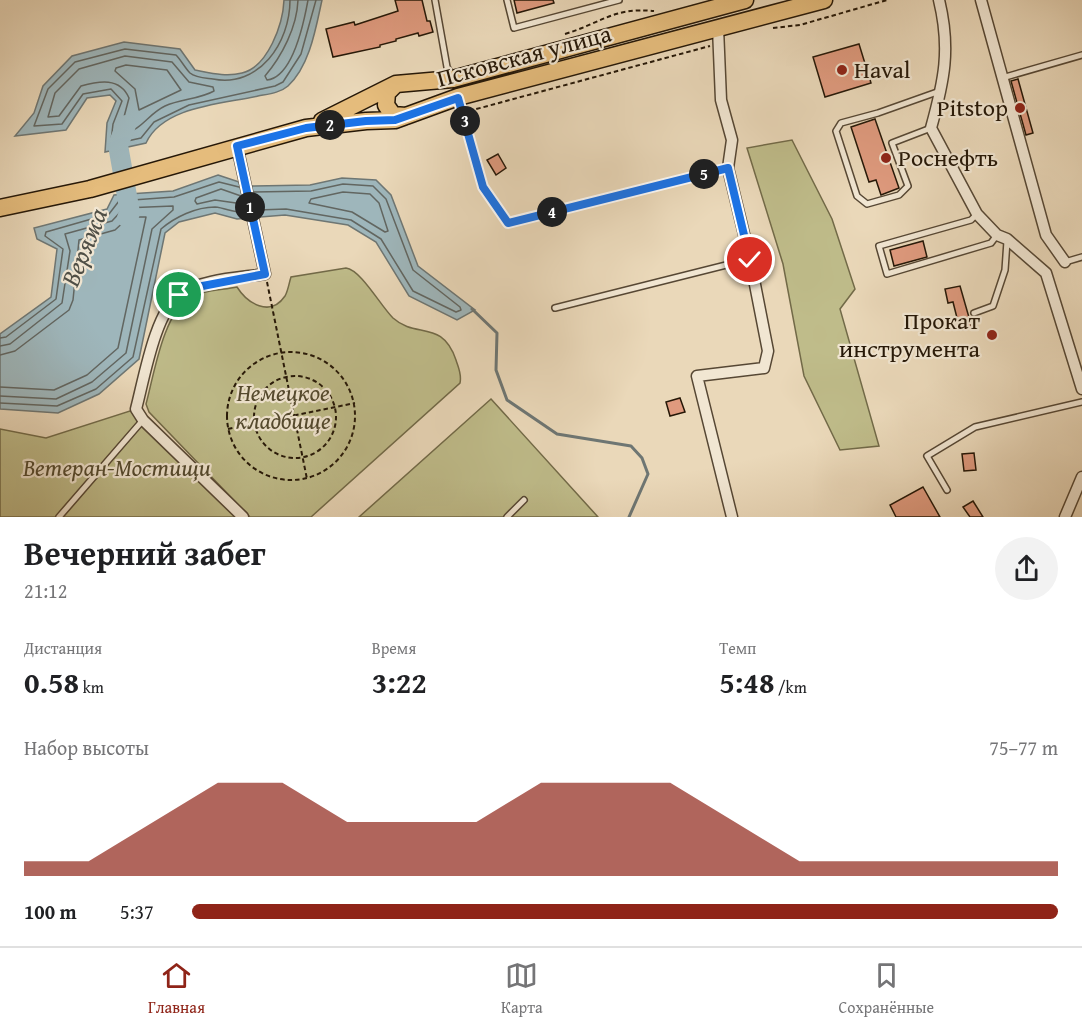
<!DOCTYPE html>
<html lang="ru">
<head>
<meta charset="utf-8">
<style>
	:root { --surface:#fff; --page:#f2f2f2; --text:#202124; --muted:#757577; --line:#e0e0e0; --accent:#8f2418 }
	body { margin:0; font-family:"Gentium Book Plus",serif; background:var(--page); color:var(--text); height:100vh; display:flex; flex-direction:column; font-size:22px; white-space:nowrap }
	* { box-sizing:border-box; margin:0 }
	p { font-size:20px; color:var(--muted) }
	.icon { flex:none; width:33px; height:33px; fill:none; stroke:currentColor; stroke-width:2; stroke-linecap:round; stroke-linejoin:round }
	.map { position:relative; height:517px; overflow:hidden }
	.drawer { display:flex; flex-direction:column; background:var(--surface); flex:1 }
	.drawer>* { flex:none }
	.pin { position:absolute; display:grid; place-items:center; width:51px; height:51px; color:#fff; margin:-26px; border:3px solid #fff; border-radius:50%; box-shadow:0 2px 6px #0007 }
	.km { position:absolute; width:30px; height:30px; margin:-15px; border-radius:50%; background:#222; color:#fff; font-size:16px; line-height:30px; text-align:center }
	.round { display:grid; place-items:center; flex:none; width:63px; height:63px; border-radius:32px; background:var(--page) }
	.overview { display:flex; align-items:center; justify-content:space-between; height:102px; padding:0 24px }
	h1 { font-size:33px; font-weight:700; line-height:45px }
	.stats { display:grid; grid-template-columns:repeat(3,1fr); gap:9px; height:102px; padding:6px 24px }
	.stats div { display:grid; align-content:center }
	.stats b { font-size:30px; font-weight:700 }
	.stats small { font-size:16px; font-weight:400 }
	.stats p { font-size:16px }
	.chart { height:168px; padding:12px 24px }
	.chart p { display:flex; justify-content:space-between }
	.chart svg { width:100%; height:108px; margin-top:6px; fill:var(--accent); opacity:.7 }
	ul { padding:0 24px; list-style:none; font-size:20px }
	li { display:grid; grid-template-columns:96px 72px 1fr; align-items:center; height:45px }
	li i { height:15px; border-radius:8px; background:var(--accent) }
	.menu { display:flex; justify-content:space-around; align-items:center; height:84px; border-top:2px solid var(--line); background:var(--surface); font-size:16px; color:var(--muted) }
	.menu a { display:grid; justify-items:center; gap:3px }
	.menu .current { color:var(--accent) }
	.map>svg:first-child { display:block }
	.green { fill:#bfbc8a; stroke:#726a48; stroke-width:1.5 }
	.water { fill:#9eb6bb; stroke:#6e7673; stroke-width:1.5 }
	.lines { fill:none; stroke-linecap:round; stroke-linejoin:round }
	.shore { stroke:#626661; stroke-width:1.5 }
	.stream { stroke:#6e7673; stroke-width:3 }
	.river { stroke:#9eb6bb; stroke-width:20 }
	.building { fill:#df9a7e; stroke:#251707; stroke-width:1.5 }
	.service-casing { stroke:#564734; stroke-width:8 }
	.minor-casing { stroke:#564734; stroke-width:13 }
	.primary-casing { stroke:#251707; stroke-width:19 }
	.path { stroke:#251707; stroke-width:2; stroke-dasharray:4.5 3; stroke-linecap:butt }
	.service { stroke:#f1e6d2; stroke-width:5 }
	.minor { stroke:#f1e6d2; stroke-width:10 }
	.primary { stroke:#e5bc7c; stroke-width:16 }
	.route-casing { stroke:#fff; stroke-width:12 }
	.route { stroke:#1a73e8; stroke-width:8 }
	.poi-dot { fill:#8f2418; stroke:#f1e6d2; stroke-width:2 }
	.labels { text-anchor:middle; stroke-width:4.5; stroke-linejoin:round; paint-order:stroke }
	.street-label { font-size:24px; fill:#251707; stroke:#f1e6d2 }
	.poi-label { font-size:24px; fill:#251707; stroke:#f1e6d2; text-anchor:start }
	.park-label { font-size:24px; font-style:italic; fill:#53492e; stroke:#f1e6d2 }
	.water-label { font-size:26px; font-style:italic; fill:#4f4f46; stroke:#f1e6d2 }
</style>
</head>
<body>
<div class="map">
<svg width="1082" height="517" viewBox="0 0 1082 517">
	<rect width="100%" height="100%" fill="#ead8b9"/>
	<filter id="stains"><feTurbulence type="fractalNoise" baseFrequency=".00333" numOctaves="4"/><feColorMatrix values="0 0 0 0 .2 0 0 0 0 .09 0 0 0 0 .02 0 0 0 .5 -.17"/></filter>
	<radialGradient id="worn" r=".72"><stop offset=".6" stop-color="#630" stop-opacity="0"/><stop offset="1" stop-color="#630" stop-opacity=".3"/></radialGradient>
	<path class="green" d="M792,140L832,219L855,289L840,309L879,446L840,450L804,376L783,264L747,148Z
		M346,268C361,270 380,305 393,318C416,339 442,319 456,360C458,367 462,374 460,383L311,517H250L149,412L146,404C154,375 163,312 191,297C203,290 223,290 237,287C247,303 270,318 285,296C288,291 289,283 291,277Z
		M491,399L598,517H359Z
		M136,409L243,517H0V429L46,438Z"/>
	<path class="water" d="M284,0H322C316,27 310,66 288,86C280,93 268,94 258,96C223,104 163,106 146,143L105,152L107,123L116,101L110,95L87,98L66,130L15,136L34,113L43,86L72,56L124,42L180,49L195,70C211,73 226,77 242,73C268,67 283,24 284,0Z
		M218,175L251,186L310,185L342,178L376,180L391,195L418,266L475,310L457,320L409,296L376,242L348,225L285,215L237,219L215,213L179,222L165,233L139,359L99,394L58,413L0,409V334L51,297L57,249L37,239L34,228L107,209L114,195L173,191Z"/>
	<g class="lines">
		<path class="shore" d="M290,0C290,43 259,88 213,79C206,78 196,78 190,73C185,68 181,60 176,55L125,49L75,62L48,89L34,126L62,124L83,94L111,89L122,101L113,124L111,141L114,144L141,138L154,122L189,105L275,86L283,82L301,54L316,0
			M298,0C297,27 282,56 265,76L267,80C293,77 304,22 308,0
			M125,56L172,62L189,82L213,87L214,91C200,99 181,99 165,106C148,114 142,130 123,134L120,132L129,98C120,77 99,81 81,86L59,116L48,117L55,93L79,69Z
			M126,65L167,70L181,90L139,110L135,89L115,71L116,68Z
			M254,192L311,191L343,184L373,186L386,199L413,270L460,307L461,310L456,312L413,291L381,239L351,220L286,209L258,210
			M343,192L370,194L379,203L388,231L385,232L352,212L309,203L311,199Z
			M241,196L221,189L196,198L195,201L197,204L215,200L243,204
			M0,338L6,337L56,299L63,249L45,236L46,232L109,214L119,201L174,197L219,182L239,187
			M0,346L10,344L62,303L70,251L65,234L112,221L124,208L173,206V210L152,229L126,353L92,382L56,399L0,396
			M0,355L15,351L69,310L73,300L79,240L115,230L129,217H146L118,348L87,375L54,390L0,387
			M0,403L57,406L96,389L133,357L161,229C175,217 196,207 215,207C226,208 234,213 244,212"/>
		<path class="stream" d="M472,309L497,333L496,370L507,400L557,434L631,446L642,458L648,474L629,517"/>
		<path class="river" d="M126,125L118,145L130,213L127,218"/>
	</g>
	<path class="building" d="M395,0H422L427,21H430L433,32L419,36L418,33L396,39V41L380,45V47L333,57L326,29L354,22L355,25L398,11Z
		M514,0H553L554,3L517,13Z
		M859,44L871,83L825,97L813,57Z
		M1018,79L1033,133L1026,135L1011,81Z
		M875,119L899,188L881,195L876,180L869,182L851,127Z
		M498,154L506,168L496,175L487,160Z
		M923,241L927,257L894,266L890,250Z
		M960,286L972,328L960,330L953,302L948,303L945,289Z
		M680,398L685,412L670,416L666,402Z
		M974,453L976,470L964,471L962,454Z
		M923,487L940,517H896L890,505Z
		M973,501L983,517H970L963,507Z"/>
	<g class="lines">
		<g class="service-casing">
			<path id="service" d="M435,0L447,67L453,77
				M507,0L514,28L619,0
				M1002,78L1082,55
				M459,100L483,187L508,223L728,168
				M931,128L892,143L908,186L899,195L867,204L857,196L836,131L841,123L878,113L940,91
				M977,214L971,220L879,246L887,274L991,243L997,235
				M1065,262L1082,257
				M555,308L750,259
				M974,313L993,306L1005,270L1007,241
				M947,490L927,456L975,427L1082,402
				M59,517L143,420
				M507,517L524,500"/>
		</g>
		<g class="minor-casing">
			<path id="minor" d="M939,0C951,49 944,81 931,128L977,214L997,235L1007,239L1046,273L1082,389
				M981,0L1046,235L1065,262
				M718,28L721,100L732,140L728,168L750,259L768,351L764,368L697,376L732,517
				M237,146L265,274C239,278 202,279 180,294C155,312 144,379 136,409L143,420L243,517
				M1065,517L1082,477"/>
		</g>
		<g class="primary-casing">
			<path id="primary" d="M396,84L387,93L386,105L393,115L406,116
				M322,121L396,84L453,79L745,0
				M0,208L90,189L306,128L366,121L395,120L458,97L824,0"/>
		</g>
		<path class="path" d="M773,28L800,25L887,0
			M565,34C601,23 614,7 654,11
			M469,111L710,46
			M267,282L307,479
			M227 416a64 64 0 1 1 128 0a64 64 0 1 1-128 0Z
			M254 417a41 41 0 1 1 82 0a41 41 0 1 1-82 0Z
			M228,429L355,403"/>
		<use href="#service" class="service"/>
		<use href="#minor" class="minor"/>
		<use href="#primary" class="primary"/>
	</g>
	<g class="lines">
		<g class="route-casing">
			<path id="route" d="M179,295L192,288L265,274L237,146L306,128L366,121L395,120L458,98L483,187L508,223L728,168L750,260"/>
		</g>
		<use href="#route" class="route"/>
	</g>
	<g class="poi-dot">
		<circle cx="842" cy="70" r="6"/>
		<circle cx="1020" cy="108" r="6"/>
		<circle cx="886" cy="158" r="6"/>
		<circle cx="992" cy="335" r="6"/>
	</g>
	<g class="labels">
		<g class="street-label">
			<text transform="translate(524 56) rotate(-15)" y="8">Псковская улица</text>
		</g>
		<g class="poi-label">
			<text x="854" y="78">Haval</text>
			<text x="1008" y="116" text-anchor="end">Pitstop</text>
			<text x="898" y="166">Роснефть</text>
			<text x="980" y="329" text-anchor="end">Прокат<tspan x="980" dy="28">инструмента</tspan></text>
		</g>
		<g class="park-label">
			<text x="283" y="401">Немецкое<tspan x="283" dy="28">кладбище</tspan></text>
			<text x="117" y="476">Ветеран-Мостищи</text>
		</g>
		<g class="water-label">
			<text transform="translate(84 247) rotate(-68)" y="9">Веряжа</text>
		</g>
	</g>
	<rect width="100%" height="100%" filter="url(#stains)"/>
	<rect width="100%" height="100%" fill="url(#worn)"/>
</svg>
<div class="pin" style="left:179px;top:295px;background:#1e9e55"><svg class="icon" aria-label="arrive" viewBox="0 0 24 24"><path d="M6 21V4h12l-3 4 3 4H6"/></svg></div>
<div class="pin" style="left:750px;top:260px;background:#d93025"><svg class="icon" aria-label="check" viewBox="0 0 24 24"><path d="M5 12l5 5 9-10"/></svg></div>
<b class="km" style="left:250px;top:207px">1</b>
<b class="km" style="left:330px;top:125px">2</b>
<b class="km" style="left:465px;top:121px">3</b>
<b class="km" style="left:552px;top:212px">4</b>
<b class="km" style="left:704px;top:174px">5</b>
</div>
<section class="drawer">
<div class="overview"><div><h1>Вечерний забег</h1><p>21:12</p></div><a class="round"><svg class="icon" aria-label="share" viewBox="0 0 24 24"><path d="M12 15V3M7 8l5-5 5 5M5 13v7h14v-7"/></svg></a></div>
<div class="stats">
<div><p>Дистанция</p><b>0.58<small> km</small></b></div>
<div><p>Время</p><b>3:22</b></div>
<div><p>Темп</p><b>5:48<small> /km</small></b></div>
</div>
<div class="chart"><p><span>Набор высоты</span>75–77 m</p>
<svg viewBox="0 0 160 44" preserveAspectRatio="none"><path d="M0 44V38L10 38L20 22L30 6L40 6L50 22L60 22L70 22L80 6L90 6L100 6L110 22L120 38L130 38L140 38L150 38L160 38V44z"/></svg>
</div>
<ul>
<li><b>100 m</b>5:37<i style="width:100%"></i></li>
</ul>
</section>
<nav class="menu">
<a class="current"><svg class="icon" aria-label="home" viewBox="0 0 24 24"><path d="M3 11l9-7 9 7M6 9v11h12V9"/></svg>Главная</a>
<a><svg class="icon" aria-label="map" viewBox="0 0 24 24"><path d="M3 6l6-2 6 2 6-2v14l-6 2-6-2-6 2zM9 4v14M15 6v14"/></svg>Карта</a>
<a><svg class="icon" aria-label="saved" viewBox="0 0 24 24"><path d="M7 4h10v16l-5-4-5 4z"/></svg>Сохранённые</a>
</nav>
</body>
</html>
